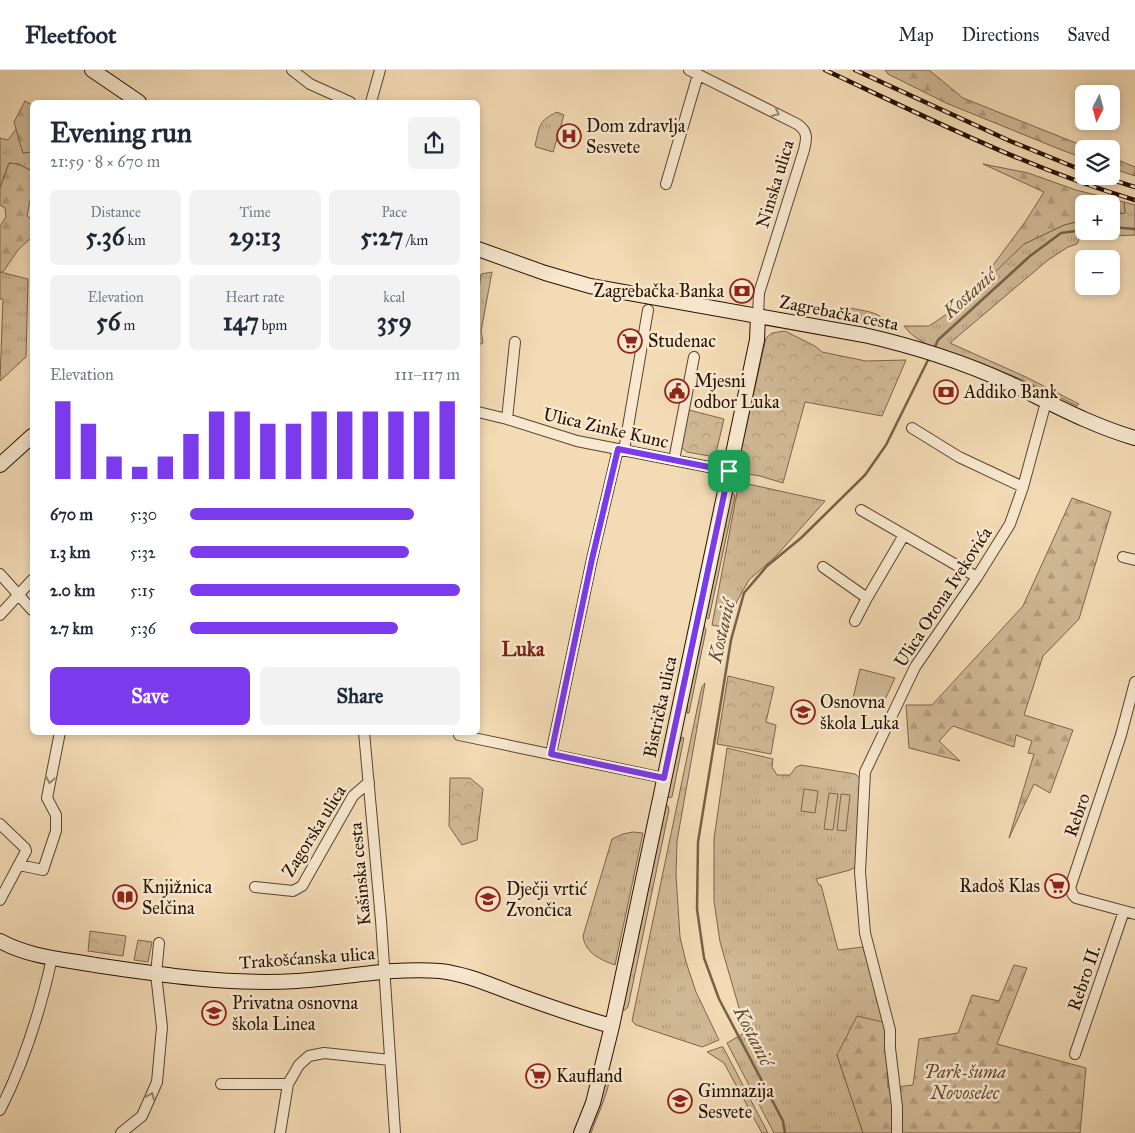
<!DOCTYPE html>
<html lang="en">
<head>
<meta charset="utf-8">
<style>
	:root { --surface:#fff; --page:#f2f2f3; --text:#1f2937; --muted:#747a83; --line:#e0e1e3; --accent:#7c3aed }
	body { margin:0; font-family:"IM FELL Great Primer",serif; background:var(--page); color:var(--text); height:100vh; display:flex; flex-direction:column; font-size:19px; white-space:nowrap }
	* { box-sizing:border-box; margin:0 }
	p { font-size:16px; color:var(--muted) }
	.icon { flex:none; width:28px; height:28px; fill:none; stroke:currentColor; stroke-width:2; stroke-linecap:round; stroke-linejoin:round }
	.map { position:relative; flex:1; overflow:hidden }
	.sheet { position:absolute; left:30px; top:30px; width:450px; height:635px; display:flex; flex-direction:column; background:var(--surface); border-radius:8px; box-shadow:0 2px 8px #0003 }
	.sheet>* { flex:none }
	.needle { width:32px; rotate:186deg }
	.controls { position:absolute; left:1075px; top:15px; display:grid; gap:10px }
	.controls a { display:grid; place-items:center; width:45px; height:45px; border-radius:8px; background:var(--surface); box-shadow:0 2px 8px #0003; font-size:25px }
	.pin { position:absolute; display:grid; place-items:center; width:42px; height:42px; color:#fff; margin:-21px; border-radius:10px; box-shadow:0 2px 8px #0006 }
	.round { display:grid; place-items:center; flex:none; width:52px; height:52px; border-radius:8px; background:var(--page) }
	.head { display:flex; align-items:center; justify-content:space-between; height:85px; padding:0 20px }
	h1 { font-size:28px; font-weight:800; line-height:38px }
	.figures { display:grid; grid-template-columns:repeat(3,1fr); gap:8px; height:85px; padding:5px 20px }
	.figures div { display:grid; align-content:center; border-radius:8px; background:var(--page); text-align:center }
	.figures b { font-size:25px; font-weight:800 }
	.figures small { font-size:14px; font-weight:400 }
	.figures p { font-size:14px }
	.chart { height:140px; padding:10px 20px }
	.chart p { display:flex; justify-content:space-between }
	.chart svg { width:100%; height:90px; margin-top:5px; stroke:var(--accent); stroke-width:6 }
	.button { display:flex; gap:10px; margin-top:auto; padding:10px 20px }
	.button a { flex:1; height:58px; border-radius:8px; background:var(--accent); color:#fff; font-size:20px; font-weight:800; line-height:58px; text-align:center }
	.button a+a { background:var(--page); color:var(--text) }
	ul { padding:0 20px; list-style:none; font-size:16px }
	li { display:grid; grid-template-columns:80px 60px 1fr; align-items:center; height:38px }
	li i { height:12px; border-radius:6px; background:var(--accent) }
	header { display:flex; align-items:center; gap:30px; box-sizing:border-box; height:70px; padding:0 25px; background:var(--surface); border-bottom:1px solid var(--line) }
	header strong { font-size:24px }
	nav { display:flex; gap:28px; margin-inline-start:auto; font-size:18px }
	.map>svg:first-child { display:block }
	.grass { fill:url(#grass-tufts); stroke:#7c654b }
	.forest { fill:url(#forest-firs); stroke:#7c654b }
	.park { fill:url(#park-crowns); stroke:#7c654b }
	.pitch { fill:#d0b996; stroke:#7c654b }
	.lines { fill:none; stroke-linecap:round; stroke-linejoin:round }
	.stream { stroke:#786147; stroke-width:2.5 }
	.street-casing { stroke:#5a442d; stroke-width:12 }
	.secondary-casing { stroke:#271100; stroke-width:16 }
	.street { stroke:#f7e8cf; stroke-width:10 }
	.secondary { stroke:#f7e8cf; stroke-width:14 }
	.rail-casing { stroke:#271100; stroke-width:4.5 }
	.rail { stroke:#f7e8cf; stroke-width:2.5; stroke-dasharray:8; stroke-linecap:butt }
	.oneway { stroke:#998772 }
	.route-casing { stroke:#fff; stroke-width:10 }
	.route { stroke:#7c3aed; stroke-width:6 }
	.labels { text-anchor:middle; stroke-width:5; stroke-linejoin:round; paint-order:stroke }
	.poi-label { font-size:18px; fill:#271100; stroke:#f7e8cf; text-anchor:start }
	.street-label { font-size:18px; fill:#271100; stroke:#f7e8cf }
	.park-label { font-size:18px; font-style:italic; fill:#624c34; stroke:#f7e8cf }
	.water-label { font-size:19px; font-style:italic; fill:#644d36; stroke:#f7e8cf }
	.quarter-label { font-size:20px; font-weight:bold; fill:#7a1f14; stroke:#f7e8cf }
</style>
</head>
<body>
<header>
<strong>Fleetfoot</strong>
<nav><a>Map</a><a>Directions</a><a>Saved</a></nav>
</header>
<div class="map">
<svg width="1135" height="1063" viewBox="0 0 1135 1063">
	<defs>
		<pattern id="grass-tufts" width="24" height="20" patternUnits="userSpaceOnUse" patternTransform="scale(1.25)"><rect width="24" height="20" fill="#d0b996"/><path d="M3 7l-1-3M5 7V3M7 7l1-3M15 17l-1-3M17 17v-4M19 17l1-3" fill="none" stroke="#b39e80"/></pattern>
		<pattern id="forest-firs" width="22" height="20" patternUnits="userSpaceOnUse" patternTransform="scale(1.25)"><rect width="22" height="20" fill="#d0b996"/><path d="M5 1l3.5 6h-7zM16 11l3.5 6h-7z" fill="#b39e80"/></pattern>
		<pattern id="park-crowns" width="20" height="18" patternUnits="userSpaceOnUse" patternTransform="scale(1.25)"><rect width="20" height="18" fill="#d0b996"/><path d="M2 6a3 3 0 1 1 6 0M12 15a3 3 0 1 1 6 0" fill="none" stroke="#b39e80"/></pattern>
	</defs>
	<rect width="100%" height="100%" fill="#f3dbb5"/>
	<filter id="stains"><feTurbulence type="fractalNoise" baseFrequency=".004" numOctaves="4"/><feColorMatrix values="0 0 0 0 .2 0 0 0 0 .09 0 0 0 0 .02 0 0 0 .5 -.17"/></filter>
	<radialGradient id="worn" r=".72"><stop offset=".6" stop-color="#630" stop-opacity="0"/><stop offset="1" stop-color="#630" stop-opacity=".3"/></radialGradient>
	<path class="grass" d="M557,42L564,45L553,82L536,77L535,75C540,56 538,51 557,42Z
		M16,59L23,83L32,82V101L18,94L9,93L0,118V68L8,70Z
		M1124,132L1135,135V165L1112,166L1111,169L1102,164L1081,165L1077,174L1068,177L1048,190L950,273L1026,307L1079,334L1077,336C1049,322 1022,309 993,298C966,287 921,280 904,256H929L956,238L980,217L1006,190L1024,174L1064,155L1084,150V161H1111V145L1125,143Z
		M0,202L28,209L26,287L0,311L3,229H0Z
		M492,202L481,261L483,273L478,275V227L481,204Z
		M850,238C863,241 879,241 887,253L840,246L845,239Z
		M739,412L825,431L777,485L749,510L737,531L728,558L712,555Z
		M731,421L735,426L709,548L708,549L704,545Z
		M703,554L706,560L689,643H687V625Z
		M705,613L677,771L676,805L680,867L686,892L696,922L719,970L702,977L636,955L632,951L700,625L702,617Z
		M682,667L684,668L672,727L666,728L674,686Z
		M727,678L773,689L772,697L777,705H790L796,697L801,695L855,704L860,708L856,797L850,800L816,809L819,815H821L838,880L863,877L882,944L887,953L837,985L863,1063H774L727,973L746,962L720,872L714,831V769Z
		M665,735L668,736L669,740L628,937L625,940H622Z
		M633,762L643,763L615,895C601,890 585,883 583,866L612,769L623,764Z
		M721,977H723L768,1063H762L724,993L707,982Z
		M608,1002L610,1003C610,1020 597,1046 591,1063H587Z"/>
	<path class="forest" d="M885,0H929L963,28L1091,79H1084V88L1064,81L946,33L888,4Z
		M25,31L32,35V82L23,83L14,52Z
		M1111,87L1135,97V106L1111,98Z
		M9,93L18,94L32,101V120L27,146L32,150V167L18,180L3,202H0V156L6,147L5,138L0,135V118Z
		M983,94L1028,103L1076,120L1124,132L1125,143L1111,145V134H1084V150L1064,155L1024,174L991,206L988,202L1025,152L1044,122Z
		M1072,428L1111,442L1079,549L1043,586L1024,645L1073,660L1050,723L1034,714L1009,768L1034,684L1028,683L1032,671L1016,665L1014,677L953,656L939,671L960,691L909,678L906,635H932L1023,536Z
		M1014,895L1027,898L997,974L1086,998L1080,1063H863L837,985L857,946L887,953L888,1018L913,1015L919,969L958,963L972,925L999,931Z"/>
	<path class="park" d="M785,261L815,276L822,282L866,291L906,290L882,346L805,332L783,413L760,406L736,402L766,268L772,263Z
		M689,340L724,349L715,387L687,382L681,377Z
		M728,606L774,617L766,652L776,655L771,684L717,674Z
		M450,708H470L483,719L477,770L462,775L449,756Z
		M90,861L126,866L123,886L88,881Z
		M138,870L152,872L148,892L134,890Z"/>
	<path class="pitch" d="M860,599L895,608L882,636L853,628Z
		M804,719L818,721L815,743L801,741Z
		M829,723L838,724L833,760L824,759Z
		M841,724L850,725L846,761L837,760Z"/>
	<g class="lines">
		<path class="stream" d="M1111,157L1135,159
			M934,279L938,270L1030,186L1061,163L1084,160
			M785,1063L783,1051L719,929L704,888L697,839L698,772L731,570L744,523L767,496L801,468L865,405L886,375L929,288"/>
		<g class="street-casing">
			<path id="street" d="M292,0L310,14L350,32
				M689,0L797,54C808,61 807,68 804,80L759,223L758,246
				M371,32L380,0
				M666,114L698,5
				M478,342L507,349L577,371L729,401
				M507,349L515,272
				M912,358L959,387L1023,417
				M624,380L648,240
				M674,390L694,287
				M861,440L977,507
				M1123,487L1135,490
				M823,497L867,528L904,465
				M0,504L32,540
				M0,545L32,510
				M855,551L867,528
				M1135,612L1121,665L1070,818L1073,825L1076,828L1135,844
				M364,662L381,850L395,1063
				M459,665L664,708
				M551,684L592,489L618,379
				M0,754L25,778L26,781L0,830
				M19,795L43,800L56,761V745L47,728L60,662
				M255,817L293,821L302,816L353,726L369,712
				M1075,984L1124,841
				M221,1014H288
				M0,1040C23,995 41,938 52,888
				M121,1063L142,1046L157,1012L162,957L156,904L159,873
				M280,1063L288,1014L299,995L309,986L324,983L390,990
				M897,1063V1037L890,978V960L865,863L860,802L865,702L915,597L977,507L1010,454L1023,417L1046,332"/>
		</g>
		<g class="secondary-casing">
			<path id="secondary" d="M92,0L139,32
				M478,179L545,203L590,216L864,265C913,276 963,292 1009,313C1051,333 1090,355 1135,368
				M0,395L32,366
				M0,871C29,887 62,889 95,895C162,905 229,915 297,911C345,908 392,897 440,901C466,904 488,914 512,923C545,935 578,947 612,956
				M581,1063L593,1033L612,956L757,270L758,246"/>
		</g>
		<use href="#street" class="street"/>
		<use href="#secondary" class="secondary"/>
		<g class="rail-casing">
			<path id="rail" d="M825,0C926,47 1027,98 1135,130
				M855,0L1010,71L1084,101
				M1100,106L1135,117"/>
		</g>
		<use href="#rail" class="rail"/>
	</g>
	<defs><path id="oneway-chevron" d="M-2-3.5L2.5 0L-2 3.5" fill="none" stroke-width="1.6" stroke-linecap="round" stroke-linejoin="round" transform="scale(1.25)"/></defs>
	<g class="oneway">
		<use href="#oneway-chevron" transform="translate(776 43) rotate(26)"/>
		<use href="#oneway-chevron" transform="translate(50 710) rotate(101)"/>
		<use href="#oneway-chevron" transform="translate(151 1026) rotate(-67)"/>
	</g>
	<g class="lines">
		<g class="route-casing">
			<path id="route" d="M618,379L729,401L664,708L551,684L592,489Z"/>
		</g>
		<use href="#route" class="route"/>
	</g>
	<defs>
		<g id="hospital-ring" transform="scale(1.25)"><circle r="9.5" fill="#f7e8cf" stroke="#8f2418" stroke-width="1.5"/><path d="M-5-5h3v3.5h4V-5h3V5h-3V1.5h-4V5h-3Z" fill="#8f2418"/></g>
		<g id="bank-ring" transform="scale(1.25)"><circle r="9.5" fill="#f7e8cf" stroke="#8f2418" stroke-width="1.5"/><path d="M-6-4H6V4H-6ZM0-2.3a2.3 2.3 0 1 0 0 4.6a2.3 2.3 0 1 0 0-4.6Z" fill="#8f2418"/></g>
		<g id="supermarket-ring" transform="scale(1.25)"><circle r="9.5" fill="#f7e8cf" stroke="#8f2418" stroke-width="1.5"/><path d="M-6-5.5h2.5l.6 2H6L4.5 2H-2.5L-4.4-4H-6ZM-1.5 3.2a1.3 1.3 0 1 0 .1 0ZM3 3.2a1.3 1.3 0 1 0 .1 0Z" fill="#8f2418"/></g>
		<g id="civic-ring" transform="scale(1.25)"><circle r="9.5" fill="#f7e8cf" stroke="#8f2418" stroke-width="1.5"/><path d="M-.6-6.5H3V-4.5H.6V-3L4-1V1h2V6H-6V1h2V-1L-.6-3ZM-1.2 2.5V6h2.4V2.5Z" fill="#8f2418"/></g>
		<g id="school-ring" transform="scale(1.25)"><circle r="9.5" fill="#f7e8cf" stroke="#8f2418" stroke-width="1.5"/><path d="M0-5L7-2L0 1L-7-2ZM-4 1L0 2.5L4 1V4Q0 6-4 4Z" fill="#8f2418"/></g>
		<g id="library-ring" transform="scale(1.25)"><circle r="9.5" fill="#f7e8cf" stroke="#8f2418" stroke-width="1.5"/><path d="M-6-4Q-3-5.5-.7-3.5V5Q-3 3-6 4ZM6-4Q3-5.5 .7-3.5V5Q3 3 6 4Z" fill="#8f2418"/></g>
	</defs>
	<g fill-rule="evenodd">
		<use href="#hospital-ring" x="569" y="66"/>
		<use href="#bank-ring" x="742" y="221"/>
		<use href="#supermarket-ring" x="630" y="271"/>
		<use href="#civic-ring" x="677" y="321"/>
		<use href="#bank-ring" x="946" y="322"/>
		<use href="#school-ring" x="803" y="642"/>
		<use href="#supermarket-ring" x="1057" y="816"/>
		<use href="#library-ring" x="125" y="827"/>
		<use href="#school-ring" x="488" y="829"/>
		<use href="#school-ring" x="214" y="943"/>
		<use href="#supermarket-ring" x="538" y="1006"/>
		<use href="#school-ring" x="680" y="1031"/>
	</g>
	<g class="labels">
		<g class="poi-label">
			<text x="586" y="62">Dom zdravlja<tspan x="586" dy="21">Sesvete</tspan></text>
			<text x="724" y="227" text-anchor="end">Zagrebačka Banka</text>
			<text x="648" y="277">Studenac</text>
			<text x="694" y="317">Mjesni<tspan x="694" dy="21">odbor Luka</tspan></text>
			<text x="964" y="328">Addiko Bank</text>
			<text x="820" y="638">Osnovna<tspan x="820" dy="21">škola Luka</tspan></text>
			<text x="1040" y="822" text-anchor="end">Radoš Klas</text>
			<text x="142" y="823">Knjižnica<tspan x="142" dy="21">Selčina</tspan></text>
			<text x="506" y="825">Dječji vrtić<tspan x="506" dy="21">Zvončica</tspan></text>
			<text x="232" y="939">Privatna osnovna<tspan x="232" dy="21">škola Linea</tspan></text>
			<text x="556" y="1012">Kaufland</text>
			<text x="698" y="1027">Gimnazija<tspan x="698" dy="21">Sesvete</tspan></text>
		</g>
		<g class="street-label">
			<text transform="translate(775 114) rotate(-73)" y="6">Ninska ulica</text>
			<text transform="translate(839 243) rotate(11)" y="6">Zagrebačka cesta</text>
			<text transform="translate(606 358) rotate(13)" y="6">Ulica Zinke Kunc</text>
			<text transform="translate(943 527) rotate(-57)" y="6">Ulica Otona Ivekovića</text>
			<text transform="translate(660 637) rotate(-78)" y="6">Bistrička ulica</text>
			<text transform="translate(1077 745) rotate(-71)" y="6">Rebro</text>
			<text transform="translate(314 761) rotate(-58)" y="6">Zagorska ulica</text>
			<text transform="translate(360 804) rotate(-95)" y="6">Kašinska cesta</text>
			<text transform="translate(307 888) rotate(-4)" y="6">Trakošćanska ulica</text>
			<text transform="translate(1084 908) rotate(-71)" y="6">Rebro II.</text>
		</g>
		<g class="park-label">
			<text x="965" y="1008">Park-šuma<tspan x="965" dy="21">Novoselec</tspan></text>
		</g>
		<g class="water-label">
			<text transform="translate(969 223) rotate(-42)" y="7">Kostanić</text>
			<text transform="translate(721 561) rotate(-77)" y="7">Kostanić</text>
			<text transform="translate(754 966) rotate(63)" y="7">Kostanić</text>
		</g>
		<g class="quarter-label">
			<text x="523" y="586">Luka</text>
		</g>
	</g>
	<rect width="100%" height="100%" filter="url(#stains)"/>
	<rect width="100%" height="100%" fill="url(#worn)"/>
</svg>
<div class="controls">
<a><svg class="needle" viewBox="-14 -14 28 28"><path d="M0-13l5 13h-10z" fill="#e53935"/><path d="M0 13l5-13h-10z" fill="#747a83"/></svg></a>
<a><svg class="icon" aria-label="layers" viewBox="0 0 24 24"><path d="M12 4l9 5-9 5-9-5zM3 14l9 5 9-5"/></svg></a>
<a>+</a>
<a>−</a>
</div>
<div class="pin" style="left:729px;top:401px;background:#1e9e55"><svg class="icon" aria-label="arrive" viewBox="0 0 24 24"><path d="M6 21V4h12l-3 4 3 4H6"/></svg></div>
<section class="sheet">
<div class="head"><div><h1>Evening run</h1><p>21:59 · 8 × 670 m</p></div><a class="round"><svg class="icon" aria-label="share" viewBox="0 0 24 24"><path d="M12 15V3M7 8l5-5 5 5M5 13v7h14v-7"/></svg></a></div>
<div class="figures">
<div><p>Distance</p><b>5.36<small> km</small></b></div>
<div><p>Time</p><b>29:13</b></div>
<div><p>Pace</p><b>5:27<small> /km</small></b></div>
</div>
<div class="figures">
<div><p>Elevation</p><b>56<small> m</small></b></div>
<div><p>Heart rate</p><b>147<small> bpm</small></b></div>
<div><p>kcal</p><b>359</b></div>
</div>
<div class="chart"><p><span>Elevation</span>111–117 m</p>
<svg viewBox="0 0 160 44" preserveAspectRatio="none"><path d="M5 44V6M15 44V17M25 44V33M35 44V38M45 44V33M55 44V22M65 44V11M75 44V11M85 44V17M95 44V17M105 44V11M115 44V11M125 44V11M135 44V11M145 44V11M155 44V6"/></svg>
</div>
<ul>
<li><b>670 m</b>5:30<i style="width:83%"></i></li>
<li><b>1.3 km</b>5:32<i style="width:81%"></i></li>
<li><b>2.0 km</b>5:15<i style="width:100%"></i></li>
<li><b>2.7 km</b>5:36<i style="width:77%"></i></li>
</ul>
<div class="button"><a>Save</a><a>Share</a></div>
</section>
</div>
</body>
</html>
